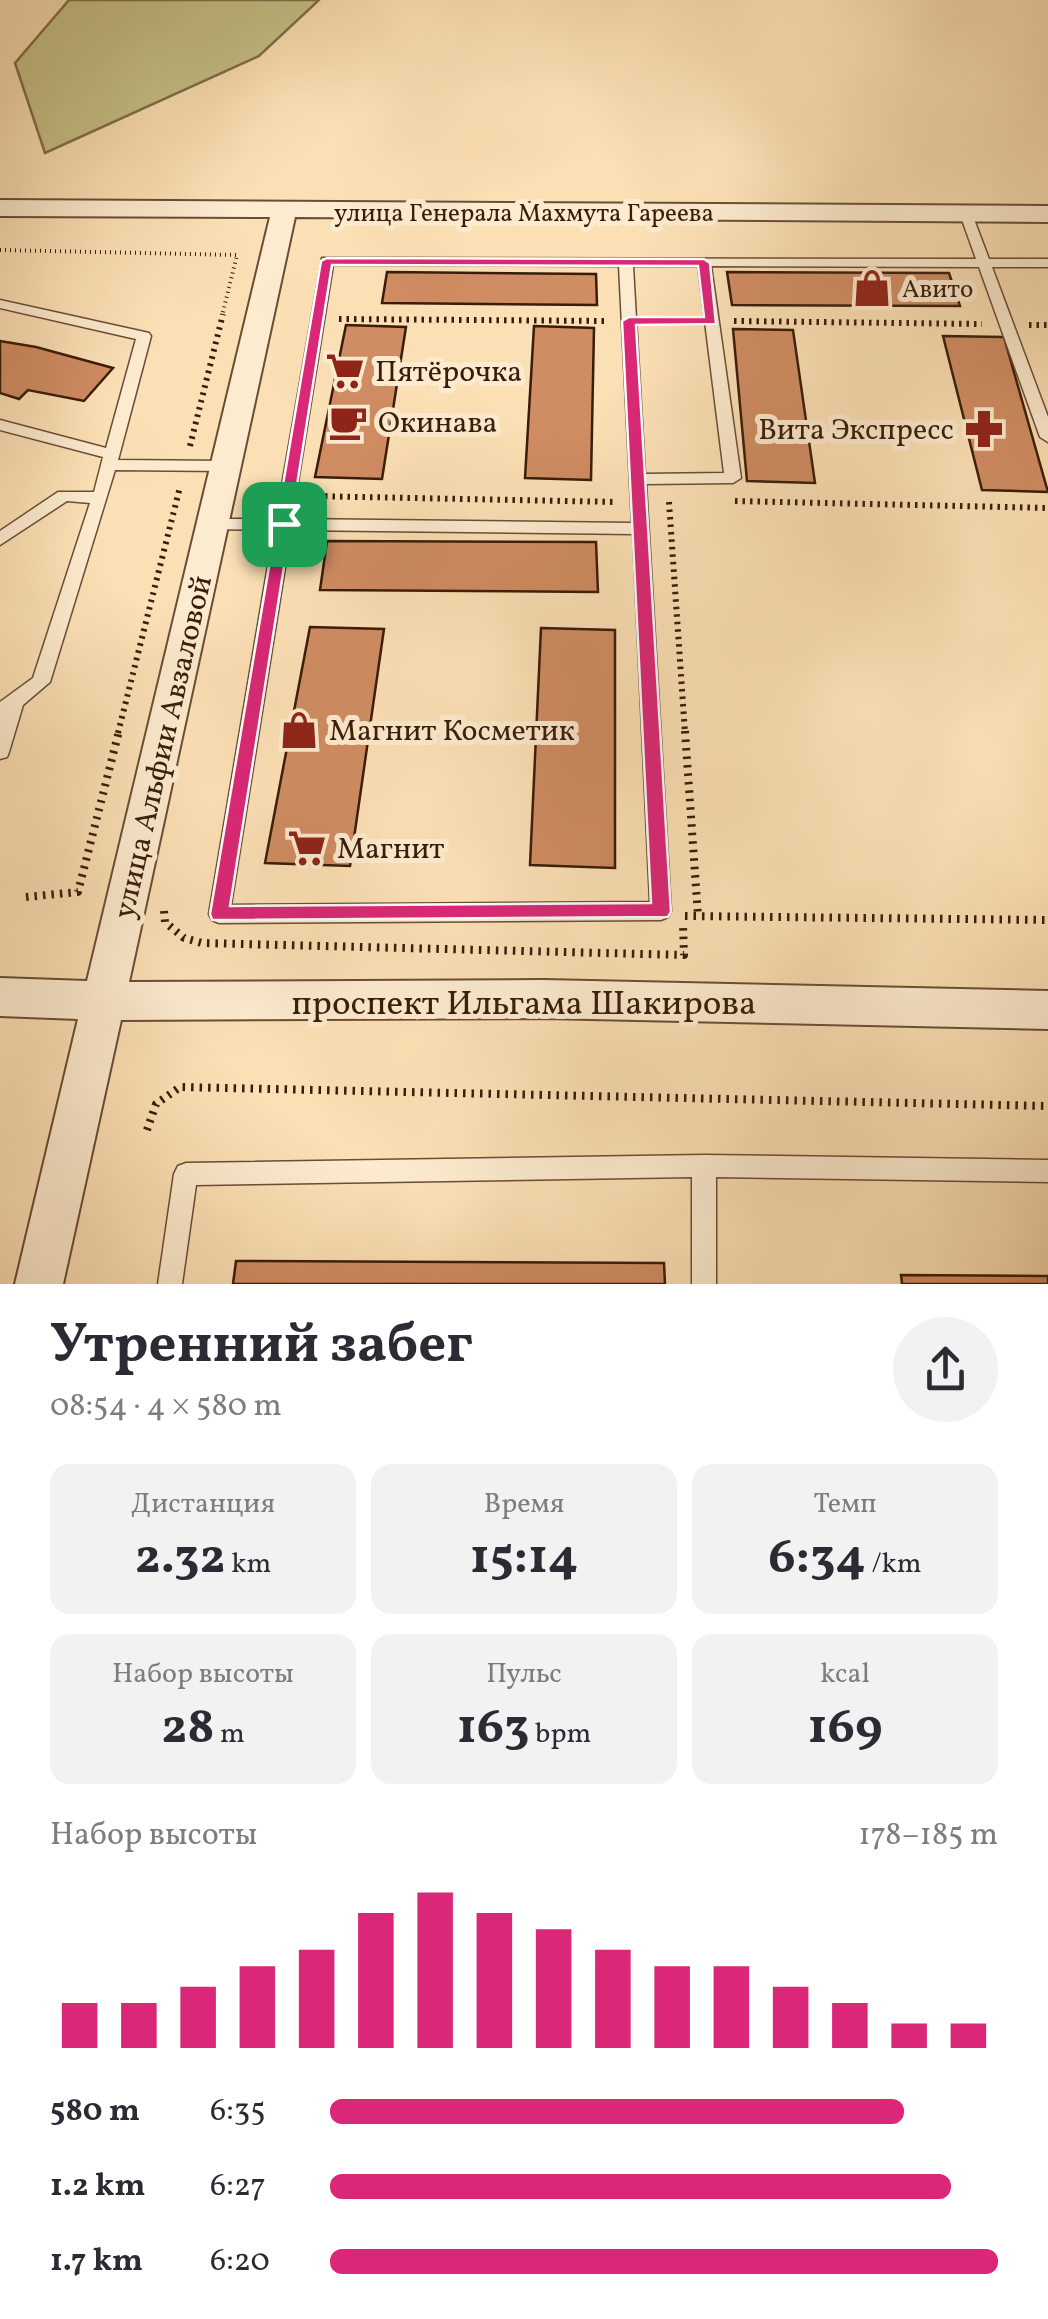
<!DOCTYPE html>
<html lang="ru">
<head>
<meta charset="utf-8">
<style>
	:root { --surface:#fff; --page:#f2f2f3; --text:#2b2b33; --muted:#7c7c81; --accent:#db2777 }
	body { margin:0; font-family:Vollkorn,serif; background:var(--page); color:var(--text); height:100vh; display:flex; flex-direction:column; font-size:38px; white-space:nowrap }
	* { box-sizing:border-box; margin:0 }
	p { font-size:32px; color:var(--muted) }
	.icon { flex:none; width:55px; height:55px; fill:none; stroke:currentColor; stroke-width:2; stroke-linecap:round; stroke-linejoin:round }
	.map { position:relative; height:1284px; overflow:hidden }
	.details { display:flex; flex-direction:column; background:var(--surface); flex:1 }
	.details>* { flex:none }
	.pin { position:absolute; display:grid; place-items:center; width:85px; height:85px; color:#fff; margin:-42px; border-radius:20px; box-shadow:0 5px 15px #0006 }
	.round { display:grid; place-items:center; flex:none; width:105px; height:105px; border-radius:52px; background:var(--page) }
	.summary { display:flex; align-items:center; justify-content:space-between; height:170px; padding:0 50px }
	h1 { font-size:55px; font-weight:700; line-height:75px }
	.metrics { display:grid; grid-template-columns:repeat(3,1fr); gap:15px; height:170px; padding:10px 50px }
	.metrics div { display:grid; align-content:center; border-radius:20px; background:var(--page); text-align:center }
	.metrics b { font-size:50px; font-weight:700 }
	.metrics small { font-size:28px; font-weight:400 }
	.metrics p { font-size:28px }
	.chart { height:280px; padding:20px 50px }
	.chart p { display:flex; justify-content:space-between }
	.chart svg { width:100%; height:180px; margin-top:10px; stroke:var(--accent); stroke-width:6 }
	ul { padding:0 50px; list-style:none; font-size:32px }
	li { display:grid; grid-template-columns:160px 120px 1fr; align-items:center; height:75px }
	li i { height:25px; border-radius:12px; background:var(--accent) }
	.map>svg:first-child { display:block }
	.green { fill:#c6c088; stroke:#806e49; stroke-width:2.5 }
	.building { fill:#d08c62; stroke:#391c0a; stroke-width:2.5 }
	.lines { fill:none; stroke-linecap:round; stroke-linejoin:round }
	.service-casing { stroke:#6a4d35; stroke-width:3 }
	.minor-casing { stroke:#6a4d35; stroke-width:4 }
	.path-far2 { stroke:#391c0a; stroke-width:4; stroke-dasharray:1 4; stroke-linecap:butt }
	.path-far1 { stroke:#391c0a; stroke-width:6; stroke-dasharray:2.5 5; stroke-linecap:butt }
	.path { stroke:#391c0a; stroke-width:8; stroke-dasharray:2.5 6; stroke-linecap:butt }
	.service { fill:#fdebcf; fill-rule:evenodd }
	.minor { fill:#fdebcf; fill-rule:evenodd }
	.route { fill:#db2777; stroke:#fff; stroke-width:2.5; fill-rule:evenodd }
	.labels { text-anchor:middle; stroke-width:10; stroke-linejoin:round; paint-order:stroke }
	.far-street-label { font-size:25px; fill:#391c0a; stroke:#fdebcf }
	.far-poi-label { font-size:25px; fill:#391c0a; stroke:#fdebcf; text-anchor:start }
	.poi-label { font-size:30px; fill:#391c0a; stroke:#fdebcf; text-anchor:start }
	.street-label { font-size:30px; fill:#391c0a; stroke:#fdebcf }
	.near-street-label { font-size:35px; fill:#391c0a; stroke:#fdebcf }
</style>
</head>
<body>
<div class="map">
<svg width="1048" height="1284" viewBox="0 0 1048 1284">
	<rect width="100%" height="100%" fill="#fce0b5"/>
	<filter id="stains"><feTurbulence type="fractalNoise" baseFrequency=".002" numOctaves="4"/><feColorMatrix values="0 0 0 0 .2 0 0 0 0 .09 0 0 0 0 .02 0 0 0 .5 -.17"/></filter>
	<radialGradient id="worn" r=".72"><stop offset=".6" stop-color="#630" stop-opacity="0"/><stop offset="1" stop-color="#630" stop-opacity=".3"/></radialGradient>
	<path class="green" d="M69,0H319L259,56L45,153L15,63Z"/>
	<path class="building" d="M387,272L596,274L597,305L382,303Z
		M727,272L949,273L960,306L732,305Z
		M346,325L406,327L382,479L315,477Z
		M534,326L594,328L591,480L525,478Z
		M733,329L793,330L815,483L747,481Z
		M943,336L1004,337L1048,492L982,490Z
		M0,341L36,347L113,368L84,401L28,390L19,399L0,393Z
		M327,541L596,542L598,592L320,590Z
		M310,627L384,629L350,866L265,863Z
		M541,628L615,630V868L530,865Z
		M236,1261L664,1263L665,1284H233Z
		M901,1275L1048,1276V1284H902Z"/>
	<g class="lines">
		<g class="service-casing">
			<path id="service" d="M966,210L972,214L989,259H1048V267H992L1048,417V442L1040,437L979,267L711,266L741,478L733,483L646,484L671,911L668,917L661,920L219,923L212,920L209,914L274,530L213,529L205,524L213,519H276L322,258L976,259L960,214ZM333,265L619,266L632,523L292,519ZM633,266H698L724,473L645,474ZM291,530L633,534L650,902L231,905Z
				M0,300L149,333L151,336L118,460L224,461L232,466L224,471L115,470L50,682L23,705L9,752L7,757L0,759V702L33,678L90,503L67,501L0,545V531L58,492H94L103,457L0,430V420L106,448L136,339L0,308Z
				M704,1155L1048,1160V1182L716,1177V1284H692V1177L196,1185L182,1284H158L174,1174L178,1166L186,1163Z"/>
		</g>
		<g class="minor-casing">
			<path id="minor" d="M0,200L1048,206V222L295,217L129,982L544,980L1048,991V1029L544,1018L121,1020L63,1284H15L78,1019L0,1016V978L87,981L270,217L0,216Z"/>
		</g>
		<path class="path-far2" d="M0,250L237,255L222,316"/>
		<path class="path-far1" d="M339,319L607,321
			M649,321H692
			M734,321L982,324
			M1029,325H1048
			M190,446L223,314
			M310,496L617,502
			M735,501L1048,508
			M669,502L685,733
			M118,733L180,487"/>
		<path class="path" d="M685,731L698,916
			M26,897L78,892L119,731
			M164,911L165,922L184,938L202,943L684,955L683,925
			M685,916L1048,920
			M147,1130L156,1104L180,1087L1048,1106"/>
		<use href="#service" class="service"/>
		<use href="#minor" class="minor"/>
	</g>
	<path class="route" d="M327,258L704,259L710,263L716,324L636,325L671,912L668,917L212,920L210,914L321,261ZM332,265L698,266L704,317H629L622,321L651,903L230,906Z"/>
	<defs>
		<g id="shop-bare" transform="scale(3)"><path d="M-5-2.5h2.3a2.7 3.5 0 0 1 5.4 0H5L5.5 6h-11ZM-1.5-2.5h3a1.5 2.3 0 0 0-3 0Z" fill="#8f2418" stroke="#fdebcf" stroke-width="2.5" paint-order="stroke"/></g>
		<g id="supermarket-bare" transform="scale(3)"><path d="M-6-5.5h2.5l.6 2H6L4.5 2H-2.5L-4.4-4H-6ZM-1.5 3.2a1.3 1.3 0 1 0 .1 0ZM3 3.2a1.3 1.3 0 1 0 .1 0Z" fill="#8f2418" stroke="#fdebcf" stroke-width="2.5" paint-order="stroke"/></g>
		<g id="cafe-bare" transform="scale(3)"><path d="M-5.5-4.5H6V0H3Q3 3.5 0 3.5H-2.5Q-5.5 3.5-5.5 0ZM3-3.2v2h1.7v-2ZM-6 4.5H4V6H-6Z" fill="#8f2418" stroke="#fdebcf" stroke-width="2.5" paint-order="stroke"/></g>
		<g id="pharmacy-bare" transform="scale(3)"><path d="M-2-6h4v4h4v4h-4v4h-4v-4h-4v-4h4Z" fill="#8f2418" stroke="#fdebcf" stroke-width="2.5" paint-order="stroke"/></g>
	</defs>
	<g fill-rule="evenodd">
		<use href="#shop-bare" x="872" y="288"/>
		<use href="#supermarket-bare" x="345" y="371"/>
		<use href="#cafe-bare" x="348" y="422"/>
		<use href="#pharmacy-bare" x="984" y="429"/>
		<use href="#shop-bare" x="299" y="730"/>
		<use href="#supermarket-bare" x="307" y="848"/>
	</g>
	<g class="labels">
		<g class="far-street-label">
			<text x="524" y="221">улица Генерала Махмута Гареева</text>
		</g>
		<g class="far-poi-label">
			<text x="902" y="297">Авито</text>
		</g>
		<g class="poi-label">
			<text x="375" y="381">Пятёрочка</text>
			<text x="378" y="432">Окинава</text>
			<text x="954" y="439" text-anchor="end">Вита Экспресс</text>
			<text x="329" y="740">Магнит Косметик</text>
			<text x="337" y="858">Магнит</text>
		</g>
		<g class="street-label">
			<text transform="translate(162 747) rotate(-77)" y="10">улица Альфии Авзаловой</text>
		</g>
		<g class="near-street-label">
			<text x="524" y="1014">проспект Ильгама Шакирова</text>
		</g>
	</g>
	<rect width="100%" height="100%" filter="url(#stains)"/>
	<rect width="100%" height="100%" fill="url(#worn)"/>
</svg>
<div class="pin" style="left:284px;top:524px;background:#1e9e55"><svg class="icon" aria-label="arrive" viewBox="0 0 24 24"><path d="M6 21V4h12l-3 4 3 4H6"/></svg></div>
</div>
<section class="details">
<div class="summary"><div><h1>Утренний забег</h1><p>08:54 · 4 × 580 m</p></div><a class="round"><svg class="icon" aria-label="share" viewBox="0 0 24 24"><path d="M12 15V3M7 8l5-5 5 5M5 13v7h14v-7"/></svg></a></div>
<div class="metrics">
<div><p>Дистанция</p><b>2.32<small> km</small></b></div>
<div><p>Время</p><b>15:14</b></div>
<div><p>Темп</p><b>6:34<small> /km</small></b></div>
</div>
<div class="metrics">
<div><p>Набор высоты</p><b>28<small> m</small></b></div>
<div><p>Пульс</p><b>163<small> bpm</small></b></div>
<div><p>kcal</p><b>169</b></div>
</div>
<div class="chart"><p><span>Набор высоты</span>178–185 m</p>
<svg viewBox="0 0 160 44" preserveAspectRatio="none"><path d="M5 44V33M15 44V33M25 44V29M35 44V24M45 44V20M55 44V11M65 44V6M75 44V11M85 44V15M95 44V20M105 44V24M115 44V24M125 44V29M135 44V33M145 44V38M155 44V38"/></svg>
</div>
<ul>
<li><b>580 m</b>6:35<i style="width:86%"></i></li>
<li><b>1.2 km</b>6:27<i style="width:93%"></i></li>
<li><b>1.7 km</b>6:20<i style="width:100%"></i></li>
</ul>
</section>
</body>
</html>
